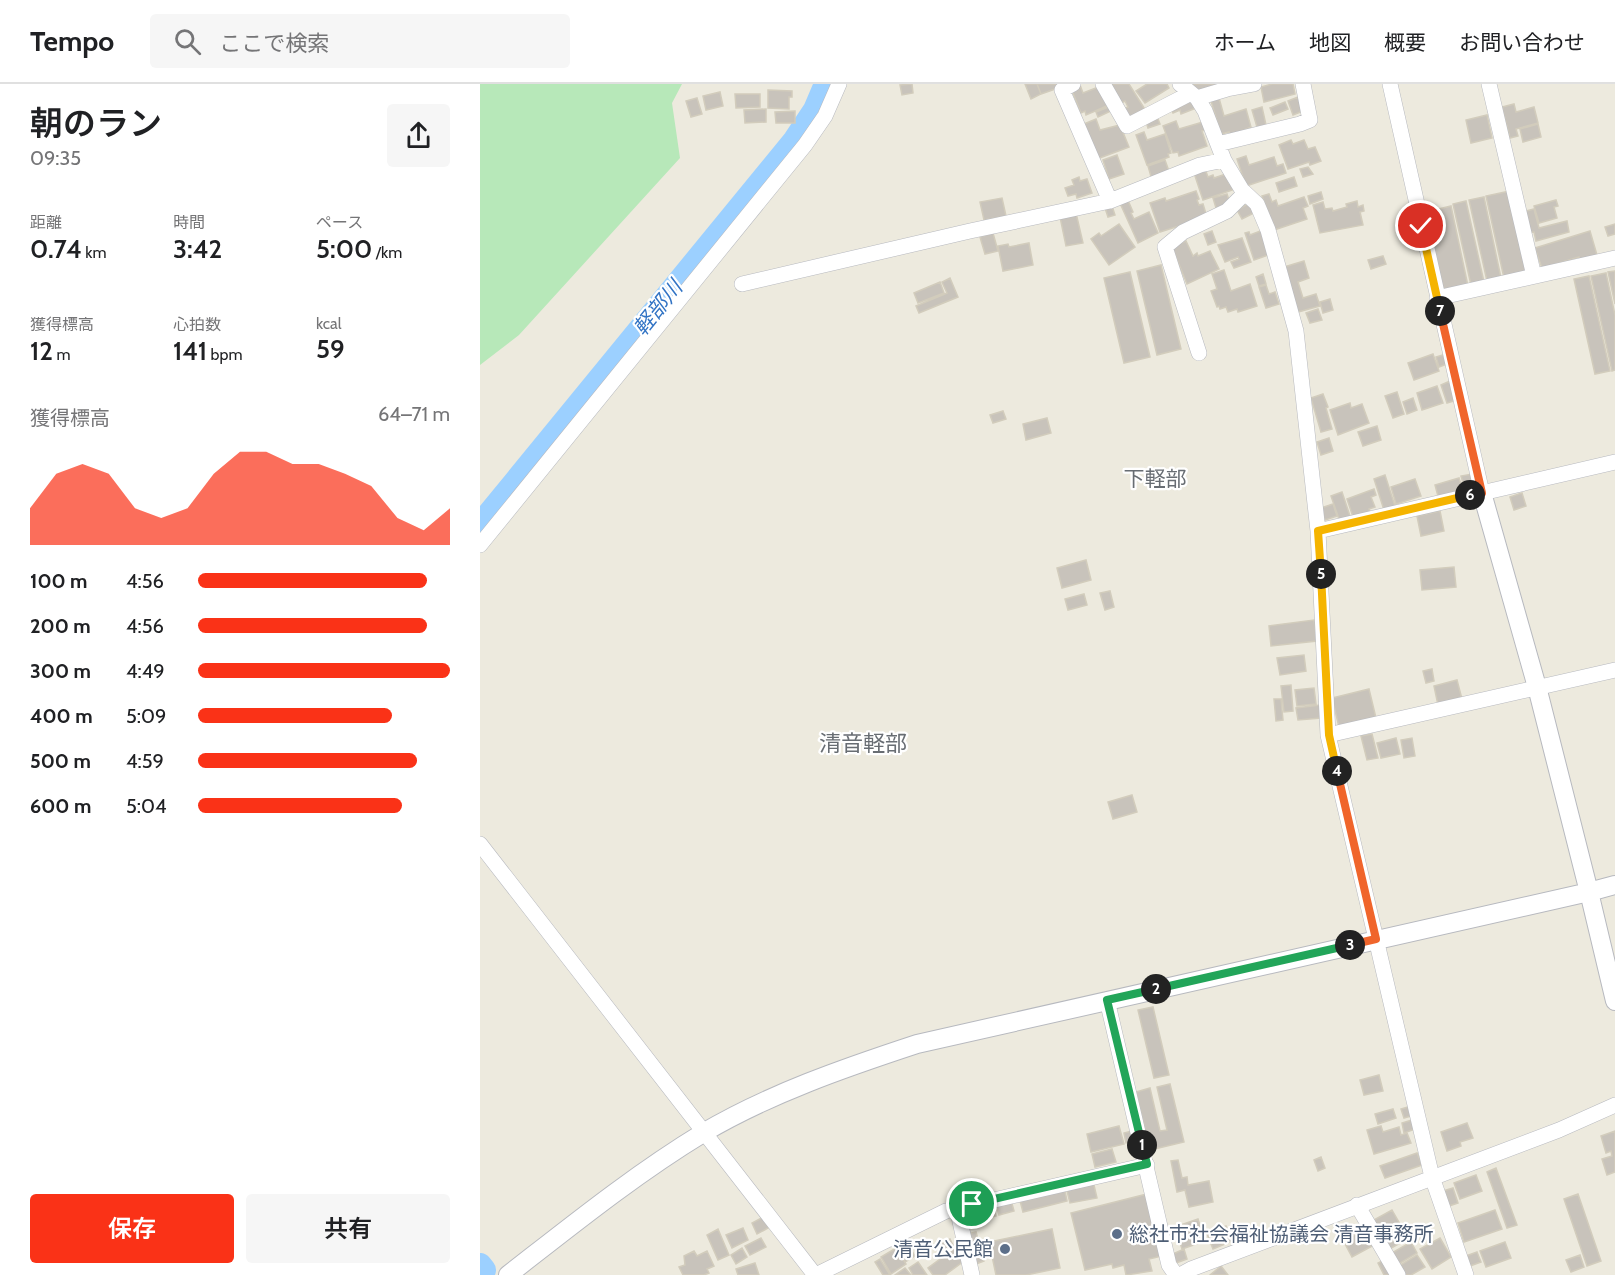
<!DOCTYPE html>
<html lang="ja">
<head>
<meta charset="utf-8">
<style>
	:root { --surface:#fff; --page:#f6f6f6; --text:#202124; --muted:#757577; --line:#e0e0e0; --accent:#fa3217 }
	body { margin:0; font-family:Cabin,"Noto Sans JP",sans-serif; background:var(--page); color:var(--text); height:100vh; display:flex; flex-direction:column; font-size:22px; white-space:nowrap }
	* { box-sizing:border-box; margin:0 }
	p { font-size:20px; color:var(--muted) }
	.icon { flex:none; width:33px; height:33px; fill:none; stroke:currentColor; stroke-width:2; stroke-linecap:round; stroke-linejoin:round }
	.map { position:relative; flex:1; overflow:hidden }
	.panel { display:flex; flex-direction:column; background:var(--surface); width:480px }
	.panel>* { flex:none }
	.pin { position:absolute; display:grid; place-items:center; width:51px; height:51px; color:#fff; margin:-26px; border:3px solid #fff; border-radius:50%; box-shadow:0 2px 6px #0007 }
	.km { position:absolute; width:30px; height:30px; margin:-15px; border-radius:50%; background:#222; color:#fff; font-size:16px; line-height:30px; text-align:center }
	.round { display:grid; place-items:center; flex:none; width:63px; height:63px; border-radius:6px; background:var(--page) }
	.headline { display:flex; align-items:center; justify-content:space-between; height:102px; padding:0 30px }
	h1 { font-size:33px; font-weight:600; line-height:45px }
	.figures { display:grid; grid-template-columns:repeat(3,1fr); gap:9px; height:102px; padding:6px 30px }
	.figures div { display:grid; align-content:center }
	.figures b { font-size:26px; font-weight:600 }
	.figures small { font-size:16px; font-weight:400 }
	.figures p { font-size:16px }
	.chart { height:168px; padding:12px 30px }
	.chart p { display:flex; justify-content:space-between }
	.chart svg { width:100%; height:108px; margin-top:6px; fill:var(--accent); opacity:.7 }
	.button { display:flex; gap:12px; margin-top:auto; padding:12px 30px }
	.button a { flex:1; height:69px; border-radius:6px; background:var(--accent); color:#fff; font-size:24px; font-weight:600; line-height:69px; text-align:center }
	.button a+a { background:var(--page); color:var(--text) }
	ul { padding:0 30px; list-style:none; font-size:20px }
	li { display:grid; grid-template-columns:96px 72px 1fr; align-items:center; height:45px }
	li i { height:15px; border-radius:8px; background:var(--accent) }
	header { display:flex; align-items:center; gap:36px; box-sizing:border-box; height:84px; padding:0 30px; background:var(--surface); border-bottom:2px solid var(--line) }
	header strong { font-size:28px }
	nav { display:flex; gap:33px; margin-inline-start:auto; font-size:21px }
	.search { width:420px; height:54px; background:var(--page); display:flex; align-items:center; gap:15px; box-sizing:border-box; padding:0 21px; border-radius:6px; color:var(--muted); font-size:22px }
	main { display:flex; flex:1; min-height:0 }
	.map>svg:first-child { display:block }
	.green { fill:#b7e8b9 }
	.lines { fill:none; stroke-linecap:round; stroke-linejoin:round }
	.river { stroke:#9cd0ff; stroke-width:24 }
	.building { fill:#c8c3bb; stroke:#d2ccbc; stroke-width:1.5 }
	.minor-casing { stroke:#b7b9bf; stroke-width:16 }
	.tertiary-casing { stroke:#b7b9bf; stroke-width:20 }
	.minor { stroke:#fff; stroke-width:15 }
	.tertiary { stroke:#fff; stroke-width:18 }
	.split-1-casing { stroke:#fff; stroke-width:12 }
	.split-2-casing { stroke:#fff; stroke-width:12 }
	.split-3-casing { stroke:#fff; stroke-width:12 }
	.split-4-casing { stroke:#fff; stroke-width:12 }
	.split-5-casing { stroke:#fff; stroke-width:12 }
	.split-6-casing { stroke:#fff; stroke-width:12 }
	.split-7-casing { stroke:#fff; stroke-width:12 }
	.split-8-casing { stroke:#fff; stroke-width:12 }
	.split-1 { stroke:#22a559; stroke-width:8 }
	.split-2 { stroke:#22a559; stroke-width:8 }
	.split-3 { stroke:#22a559; stroke-width:8 }
	.split-4 { stroke:#f0652b; stroke-width:8 }
	.split-5 { stroke:#f5b400; stroke-width:8 }
	.split-6 { stroke:#f5b400; stroke-width:8 }
	.split-7 { stroke:#f0652b; stroke-width:8 }
	.split-8 { stroke:#f5b400; stroke-width:8 }
	.service-dot { fill:#5c6f8a; stroke:#fff; stroke-width:2 }
	.labels { text-anchor:middle; stroke-width:4.5; stroke-linejoin:round; paint-order:stroke }
	.service-label { font-size:20px; fill:#4e5e75; stroke:#fff; text-anchor:start }
	.water-label { font-size:21px; font-style:italic; fill:#3173c4; stroke:#fff }
	.neighbourhood-label { font-size:21px; fill:#686d73; stroke:#fff }
	.quarter-label { font-size:22px; fill:#686d73; stroke:#fff }
</style>
</head>
<body>
<header>
<strong>Tempo</strong>
<div class="search"><svg class="icon" aria-label="search" viewBox="0 0 24 24"><circle cx="10" cy="10" r="6"/><path d="M15 15l6 6"/></svg>ここで検索</div>
<nav><a>ホーム</a><a>地図</a><a>概要</a><a>お問い合わせ</a></nav>
</header>
<main>
<section class="panel">
<div class="headline"><div><h1>朝のラン</h1><p>09:35</p></div><a class="round"><svg class="icon" aria-label="share" viewBox="0 0 24 24"><path d="M12 15V3M7 8l5-5 5 5M5 13v7h14v-7"/></svg></a></div>
<div class="figures">
<div><p>距離</p><b>0.74<small> km</small></b></div>
<div><p>時間</p><b>3:42</b></div>
<div><p>ペース</p><b>5:00<small> /km</small></b></div>
</div>
<div class="figures">
<div><p>獲得標高</p><b>12<small> m</small></b></div>
<div><p>心拍数</p><b>141<small> bpm</small></b></div>
<div><p>kcal</p><b>59</b></div>
</div>
<div class="chart"><p><span>獲得標高</span>64–71 m</p>
<svg viewBox="0 0 160 44" preserveAspectRatio="none"><path d="M0 44V29L10 15L20 11L30 15L40 29L50 33L60 29L70 15L80 6L90 6L100 11L110 11L120 15L130 20L140 33L150 38L160 29V44z"/></svg>
</div>
<ul>
<li><b>100 m</b>4:56<i style="width:91%"></i></li>
<li><b>200 m</b>4:56<i style="width:91%"></i></li>
<li><b>300 m</b>4:49<i style="width:100%"></i></li>
<li><b>400 m</b>5:09<i style="width:77%"></i></li>
<li><b>500 m</b>4:59<i style="width:87%"></i></li>
<li><b>600 m</b>5:04<i style="width:81%"></i></li>
</ul>
<div class="button"><a>保存</a><a>共有</a></div>
</section>
<div class="map">
<svg width="1135" height="1191" viewBox="0 0 1135 1191">
	<rect width="100%" height="100%" fill="#edeade"/>
	<path class="green" d="M0,0H202L192,19L200,74L39,251L0,281Z"/>
	<g class="lines">
		<path class="river" d="M0,441L315,56L335,26L346,0
			M0,1181L4,1186"/>
	</g>
	<path class="building" d="M432,0L433,9L422,11L420,1Z
		M545,0H557L561,10L551,15Z
		M557,0H580L581,3L561,10Z
		M627,0H649L666,27L647,37L641,26L648,23L645,17L638,21Z
		M667,0H687L689,4L665,19L656,7Z
		M713,0H745L716,7Z
		M792,0H813L815,10L784,18L781,3Z
		M600,1L603,9L621,2L629,21L606,31L605,27L601,29L591,4Z
		M288,6L312,7V13H309V25L288,24Z
		M240,8L243,22L226,26L223,12Z
		M255,10H280V23L256,24Z
		M818,13L823,27L813,31L808,17Z
		M217,14L222,30L211,33L206,17Z
		M712,14L716,24L701,30L700,26L693,29L690,23Z
		M739,14L744,32L766,25L771,43L750,52L749,48L741,50L731,17Z
		M805,18L808,25L793,31L790,24Z
		M1034,20L1036,28L1054,23L1058,39L1036,45L1038,52L1030,54L1022,23Z
		M631,22L633,26L618,33L616,28Z
		M782,23L786,41L777,43L772,26Z
		M286,25V38L265,39L264,26Z
		M315,27V39H296L295,28Z
		M676,30L680,40L668,44L665,35Z
		M1007,31L1012,54L991,59L986,36Z
		M616,35L620,46L640,41L649,63L617,75L604,40Z
		M696,37L699,45L723,38L725,46L722,47L727,62L699,72L698,68L693,69L683,42Z
		M1058,40L1061,53L1043,58L1040,45Z
		M664,48L667,56L685,50L691,69L688,70L689,73L667,81L656,51Z
		M811,56L813,60L824,56L828,65L835,63L841,77L830,81L829,78L808,85L799,61Z
		M637,71L644,90L629,95L623,76Z
		M766,72L769,81L794,73L797,82L803,80L806,89L766,102L757,75Z
		M685,76L690,90L672,96L668,82Z
		M724,82L728,93L733,91L734,94L746,90L749,99L752,98L755,105L723,116L713,86Z
		M828,83L833,90L823,93L820,85Z
		M599,93L600,97L607,95L612,109L597,114L596,110L588,112L585,104L594,101L592,96Z
		M814,93L817,102L799,108L796,99Z
		M716,107L719,115L717,116L719,121L723,120L727,133L680,148L670,119L685,114L686,117Z
		M1030,107L1048,189L1024,194L1006,112Z
		M841,108L843,115L830,120L828,112Z
		M747,110L750,119L736,124L733,114Z
		M789,110L792,118L796,116L798,122L824,113L828,122L823,124L827,135L794,146L782,112Z
		M1004,113L1021,194L1007,197L989,116Z
		M522,114L526,132L504,136L500,118Z
		M647,114L653,128L651,129L654,135L669,128L678,149L658,159L639,117Z
		M1076,116L1078,122L1074,123L1077,134L1059,139L1054,122Z
		M877,117L878,123L883,121L884,127L880,128L883,141L840,149L833,121L843,118L845,125L852,124L853,127L867,123L866,120Z
		M986,117L1004,198L991,201L973,120Z
		M771,118L776,128L762,135L757,126Z
		M632,122L635,131L628,133L625,124Z
		M971,122L988,202L963,208L946,128Z
		M1054,125L1059,144L1087,137L1089,148L1056,157L1054,148L1048,149L1042,128Z
		M596,129L603,159L586,162L580,133Z
		M639,140L655,163L629,181L611,155L619,149L621,152Z
		M1135,140V150L1128,152L1125,143Z
		M783,146L791,170L774,176L765,149L769,148L770,151Z
		M732,147L736,158L728,161L724,150Z
		M1110,147L1117,171L1100,177L1099,173L1062,184L1055,164Z
		M513,149L518,167L505,170L500,153Z
		M762,154L771,178L754,184L751,178L759,175L758,173L745,178L738,161Z
		M706,157L713,172L717,169L718,172L730,167L739,185L707,200L692,163Z
		M549,159L553,181L523,187L518,162L528,160L529,163Z
		M903,172L906,180L891,185L888,176Z
		M824,177L829,194L818,198L823,214L836,210L840,222L818,228L804,183Z
		M681,181L701,265L677,271L657,187Z
		M744,186L751,207L770,200L777,222L758,228L757,225L748,228L746,223L740,225L739,222L737,223L731,207L737,205L732,190Z
		M1135,187V220L1128,188Z
		M650,188L670,273L644,279L624,194Z
		M1126,189L1135,231V286L1132,287L1111,192Z
		M783,190L786,200L779,202L776,193Z
		M1109,192L1130,287L1115,290L1094,195Z
		M470,194L478,213L439,229L436,222L467,209L462,198Z
		M460,198L464,209L438,219L434,209Z
		M786,201L789,210L795,208L799,220L786,224L779,203Z
		M850,215L853,226L843,229L840,218Z
		M838,225L842,236L830,239L826,229Z
		M953,270L959,287L934,296L928,279Z
		M963,271L967,280L959,283L956,273Z
		M970,297L977,316L967,319L961,301Z
		M957,302L963,319L942,326L937,309Z
		M917,308L924,330L913,334L905,312Z
		M843,310L848,323L846,324L852,345L841,348L831,314Z
		M933,314L937,326L927,330L923,318Z
		M870,319L871,324L882,320L889,339L858,351L850,326Z
		M523,327L526,335L513,339L510,331Z
		M567,334L571,349L546,356L543,340Z
		M897,342L901,356L883,362L878,348Z
		M849,354L853,367L841,371L837,358Z
		M992,390L996,408L986,410L981,392Z
		M905,391L915,422L904,426L894,395Z
		M979,394L983,407L959,416L955,401Z
		M935,395L941,412L916,420L911,403Z
		M894,405L896,411L891,413L895,423L889,425L891,430L874,436L867,415Z
		M862,408L871,435L860,438L851,412Z
		M1042,409L1046,422L1034,426L1030,413Z
		M853,420L857,432L845,436L841,424Z
		M960,427L964,447L941,452L937,432Z
		M606,476L611,496L582,504L577,484Z
		M974,483L976,503L942,506L940,486Z
		M630,507L634,523L625,526L620,509Z
		M604,510L607,521L588,526L585,515Z
		M834,536L837,557L791,562L789,542Z
		M824,571L826,587L800,591L797,574Z
		M952,585L954,597L946,599L943,587Z
		M977,596L982,615L958,621L954,602Z
		M811,601L813,627L804,628L801,602Z
		M834,604L836,620L817,622L815,606Z
		M889,605L896,634L859,643L852,614Z
		M794,615H801L803,636L796,637Z
		M840,621L841,634L818,636L816,624Z
		M892,650L898,674L887,676L881,652Z
		M916,654L920,670L901,674L897,659Z
		M932,654L935,672L924,674L921,656Z
		M652,711L657,728L633,735L628,718Z
		M673,923L689,991L674,994L658,926Z
		M899,991L903,1007L884,1011L880,996Z
		M690,1000L704,1058L670,1066L656,1008L670,1004L680,1047L687,1046L677,1003Z
		M928,1023L931,1032L924,1034L921,1025Z
		M913,1025L916,1034L898,1040L895,1030Z
		M932,1036L935,1045L924,1049L922,1039Z
		M987,1039L993,1054L980,1058L981,1062L967,1067L961,1048Z
		M639,1042L644,1060L611,1068L607,1050Z
		M901,1042L903,1048L919,1043L921,1051L927,1049L931,1059L894,1070L887,1046Z
		M656,1046L658,1057L646,1059L644,1049Z
		M1135,1047V1088L1127,1091L1122,1075L1132,1072L1131,1067L1126,1069L1121,1052Z
		M632,1065L636,1078L615,1083L612,1070Z
		M937,1069L942,1081L905,1094L900,1082Z
		M841,1073L845,1084L838,1087L834,1076Z
		M698,1076L702,1094L707,1093L708,1101L729,1097L733,1118L709,1123L705,1106L697,1108L691,1077Z
		M1016,1084L1037,1141L1027,1144L1007,1088Z
		M996,1091L1002,1107L980,1115L974,1099Z
		M613,1097L617,1114L590,1119L586,1103Z
		M584,1102L587,1117L543,1128L539,1113Z
		M973,1104L978,1119L969,1122L963,1107Z
		M667,1110L682,1172L669,1175L672,1187L646,1191L644,1181L633,1184L632,1180L605,1186L591,1129Z
		M1098,1110L1121,1177L1107,1182L1084,1115Z
		M531,1116L534,1127L519,1131L516,1120Z
		M513,1120L516,1132L494,1137L491,1125Z
		M912,1126L920,1140L900,1151L892,1137Z
		M1015,1126L1022,1145L984,1158L978,1139Z
		M285,1132L290,1143L277,1150L272,1139Z
		M718,1135L725,1157L702,1165L695,1143Z
		M746,1142L752,1157L733,1165L727,1150Z
		M263,1144L268,1156L252,1164L246,1151Z
		M920,1144L927,1155L908,1166L901,1154Z
		M238,1145L249,1171L238,1176L227,1151Z
		M572,1145L580,1184L546,1191H516L509,1158Z
		M887,1145L896,1160L872,1173L863,1156Z
		M496,1148L504,1177L496,1180L487,1150Z
		M281,1154L286,1163L270,1171L265,1162Z
		M960,1154L971,1173L952,1185L940,1165Z
		M470,1155L474,1163L461,1168L458,1160Z
		M931,1158L937,1169L917,1181L910,1170Z
		M1025,1158L1031,1174L1006,1183L1000,1167Z
		M428,1161L435,1172L425,1178L418,1167Z
		M262,1164L267,1173L256,1180L251,1171Z
		M416,1164L426,1180L411,1190L401,1173Z
		M475,1164L484,1177L465,1191H453L448,1184Z
		M704,1165L707,1175L696,1179L693,1170Z
		M214,1167L217,1172L227,1167L234,1182L227,1185L229,1189L224,1191H203L199,1183L205,1181L204,1172Z
		M997,1168L1001,1178L990,1182L986,1172Z
		M937,1171L945,1183L931,1191H922L917,1183Z
		M1100,1171L1104,1183L1091,1188L1086,1176Z
		M400,1175L410,1191H403L395,1178Z
		M906,1175L916,1191H904L898,1179Z
		M438,1178L447,1191H433L429,1184Z
		M275,1179L279,1191H258L256,1185Z
		M741,1182L748,1191H730Z
		M425,1184L431,1191H415Z"/>
	<g class="lines">
		<g class="minor-casing">
			<path id="minor" d="M593,0L582,6L630,117
				M623,0L647,42L711,9
				M700,0L717,14L725,27L744,76L762,106L777,120L788,146L816,247L838,447L848,651L952,1093L986,1191
				M910,0L1002,409
				M1009,0L1054,192
				M717,14L747,5L774,0
				M738,60L820,40L830,36L823,0
				M262,200L490,147L630,117L720,81L744,76
				M957,214L1135,174
				M719,269L685,163L703,148L747,127L765,109
				M838,447L1135,378
				M0,461L325,61L345,32L359,0
				M848,651L1135,586
				M0,760L335,1191
				M627,916L689,1181L696,1191
				M877,1121L918,1191
				M477,1124L492,1191
				M336,1191L466,1127L667,1081
				M700,1191L711,1185L1079,1046L1135,1021"/>
		</g>
		<g class="tertiary-casing">
			<path id="tertiary" d="M1002,409L1057,603L1109,808L1135,801
				M28,1191C91,1142 154,1091 223,1049C289,1010 364,984 437,960L1109,808L1135,917"/>
		</g>
		<use href="#minor" class="minor"/>
		<use href="#tertiary" class="tertiary"/>
	</g>
	<g class="lines">
		<g class="split-1-casing">
			<path id="split-1" d="M492,1120L667,1080L662,1061"/>
		</g>
		<g class="split-2-casing">
			<path id="split-2" d="M662,1061L627,916L676,905"/>
		</g>
		<g class="split-3-casing">
			<path id="split-3" d="M676,905L870,861"/>
		</g>
		<g class="split-4-casing">
			<path id="split-4" d="M857,687L896,855L870,861"/>
		</g>
		<g class="split-5-casing">
			<path id="split-5" d="M841,490L849,651L857,687"/>
		</g>
		<g class="split-6-casing">
			<path id="split-6" d="M841,490L838,447L990,411"/>
		</g>
		<g class="split-7-casing">
			<path id="split-7" d="M960,227L1002,409L990,411"/>
		</g>
		<g class="split-8-casing">
			<path id="split-8" d="M941,142L960,227"/>
		</g>
		<use href="#split-1" class="split-1"/>
		<use href="#split-2" class="split-2"/>
		<use href="#split-3" class="split-3"/>
		<use href="#split-4" class="split-4"/>
		<use href="#split-5" class="split-5"/>
		<use href="#split-6" class="split-6"/>
		<use href="#split-7" class="split-7"/>
		<use href="#split-8" class="split-8"/>
	</g>
	<g class="service-dot">
		<circle cx="637" cy="1150" r="6"/>
		<circle cx="525" cy="1165" r="6"/>
	</g>
	<g class="labels">
		<g class="service-label">
			<text x="649" y="1157">総社市社会福祉協議会 清音事務所</text>
			<text x="513" y="1172" text-anchor="end">清音公民館</text>
		</g>
		<g class="water-label">
			<text transform="translate(178 224) rotate(-51)" y="7">軽部川</text>
		</g>
		<g class="neighbourhood-label">
			<text x="675" y="402">下軽部</text>
		</g>
		<g class="quarter-label">
			<text x="383" y="667">清音軽部</text>
		</g>
	</g>
</svg>
<div class="pin" style="left:492px;top:1120px;background:#1e9e55"><svg class="icon" aria-label="arrive" viewBox="0 0 24 24"><path d="M6 21V4h12l-3 4 3 4H6"/></svg></div>
<div class="pin" style="left:941px;top:142px;background:#d93025"><svg class="icon" aria-label="check" viewBox="0 0 24 24"><path d="M5 12l5 5 9-10"/></svg></div>
<b class="km" style="left:662px;top:1061px">1</b>
<b class="km" style="left:676px;top:905px">2</b>
<b class="km" style="left:870px;top:861px">3</b>
<b class="km" style="left:857px;top:687px">4</b>
<b class="km" style="left:841px;top:490px">5</b>
<b class="km" style="left:990px;top:411px">6</b>
<b class="km" style="left:960px;top:227px">7</b>
</div>
</main>
</body>
</html>
